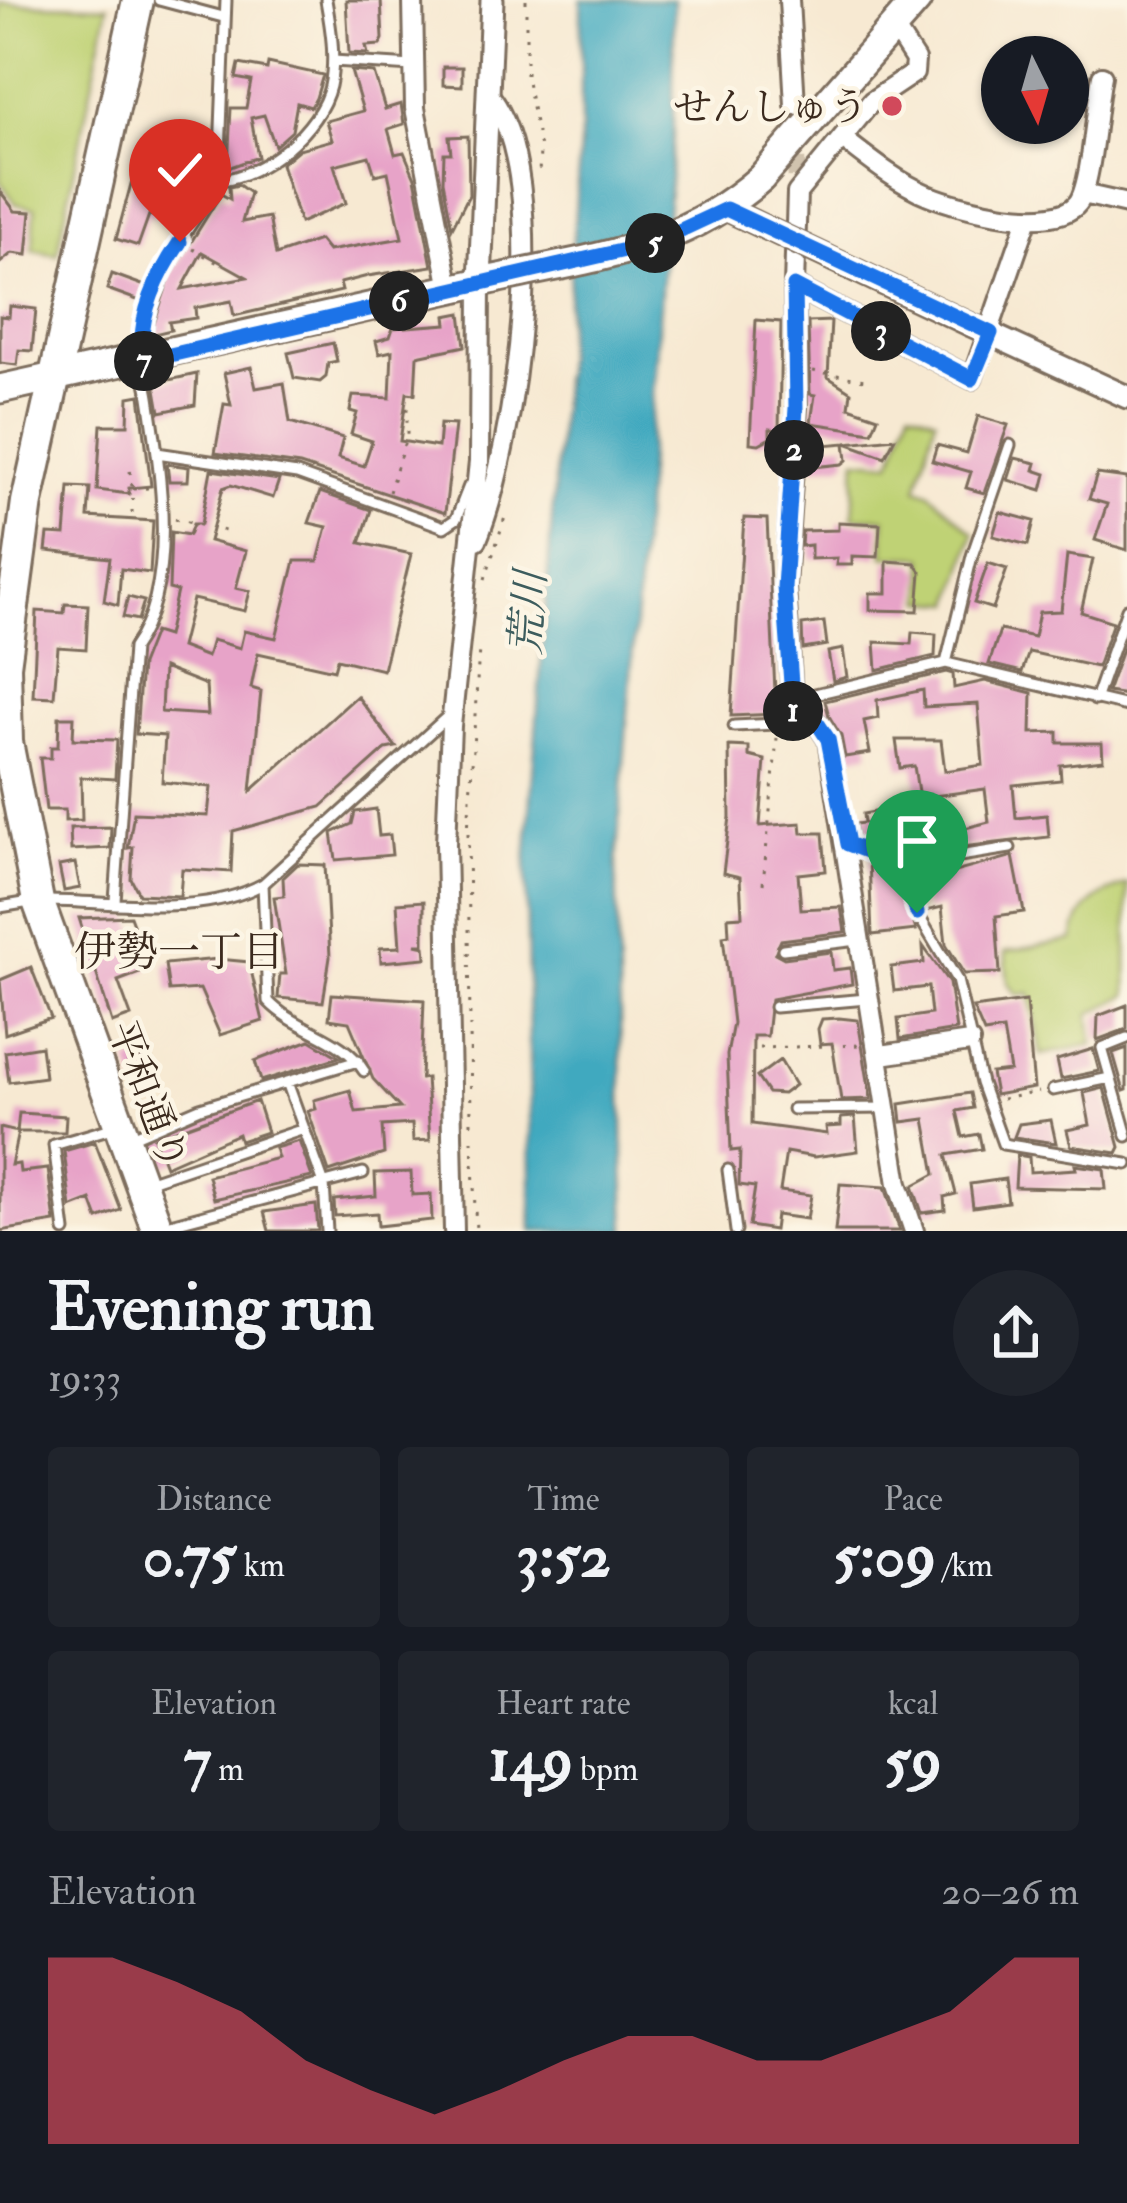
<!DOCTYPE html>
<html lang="en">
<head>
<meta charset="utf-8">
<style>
	:root { --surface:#171b24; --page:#20242c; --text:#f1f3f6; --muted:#9ea1a6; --accent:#d1495b }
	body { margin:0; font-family:"IM FELL Double Pica","Noto Serif JP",serif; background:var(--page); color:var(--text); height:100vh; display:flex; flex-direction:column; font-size:45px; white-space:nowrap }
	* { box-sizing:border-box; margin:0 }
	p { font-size:39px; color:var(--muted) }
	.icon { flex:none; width:66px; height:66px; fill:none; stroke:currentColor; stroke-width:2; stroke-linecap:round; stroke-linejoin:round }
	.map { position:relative; height:1231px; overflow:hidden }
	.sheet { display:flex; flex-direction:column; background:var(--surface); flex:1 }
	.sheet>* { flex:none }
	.needle { width:78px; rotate:175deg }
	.controls { position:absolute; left:981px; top:36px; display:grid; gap:24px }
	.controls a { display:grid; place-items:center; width:108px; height:108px; border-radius:50%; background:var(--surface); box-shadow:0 3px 9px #0004; font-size:60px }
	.pin { position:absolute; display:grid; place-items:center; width:102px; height:102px; color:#fff; margin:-123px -51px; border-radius:50% 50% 50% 0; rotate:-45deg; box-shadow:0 0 12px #0007 }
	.pin .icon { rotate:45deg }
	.km { position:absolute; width:60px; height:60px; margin:-30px; border-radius:50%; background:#222; color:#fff; font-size:33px; line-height:60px; text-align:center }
	.round { display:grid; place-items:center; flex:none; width:126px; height:126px; border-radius:63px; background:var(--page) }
	.head { display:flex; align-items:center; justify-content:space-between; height:204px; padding:0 48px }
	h1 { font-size:66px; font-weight:700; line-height:90px }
	.figures { display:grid; grid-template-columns:repeat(3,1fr); gap:18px; height:204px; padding:12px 48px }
	.figures div { display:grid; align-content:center; border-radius:12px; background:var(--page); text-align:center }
	.figures b { font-size:60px; font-weight:700 }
	.figures small { font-size:33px; font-weight:400 }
	.figures p { font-size:33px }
	.chart { height:336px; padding:24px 48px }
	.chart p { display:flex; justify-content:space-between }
	.chart svg { width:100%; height:216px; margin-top:12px; fill:var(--accent); opacity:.7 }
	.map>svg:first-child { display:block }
	.green { fill:#bfd275; stroke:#7d7e4a; stroke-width:3 }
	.water { fill:#3fa9bf; stroke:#3d6a6e; stroke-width:3 }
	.building { fill:#e7a3c8; fill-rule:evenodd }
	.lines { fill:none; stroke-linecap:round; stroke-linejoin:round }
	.minor-tunnel { stroke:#d1c3ae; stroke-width:18; stroke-dasharray:18 9; stroke-linecap:butt }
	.service-casing { stroke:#7d6d5d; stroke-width:15 }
	.minor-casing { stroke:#7d6d5d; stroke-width:24 }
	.tertiary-casing { stroke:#7d6d5d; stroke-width:27 }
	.primary-casing { stroke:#7d6d5d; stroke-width:33 }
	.trunk-casing { stroke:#7d6d5d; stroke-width:36 }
	.path { stroke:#7d6d5d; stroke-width:3; stroke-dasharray:3 9; stroke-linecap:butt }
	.service { stroke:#fff; stroke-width:9 }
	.minor { stroke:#fff; stroke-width:18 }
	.tertiary { stroke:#fff; stroke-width:21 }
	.primary { stroke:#fff; stroke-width:27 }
	.trunk { stroke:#fff; stroke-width:30 }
	.tertiary-bridge-casing { stroke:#7d6d5d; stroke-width:27; stroke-linecap:butt }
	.primary-bridge-casing { stroke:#7d6d5d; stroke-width:33; stroke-linecap:butt }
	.tertiary-bridge { stroke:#fff; stroke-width:21 }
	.primary-bridge { stroke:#fff; stroke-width:27 }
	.route-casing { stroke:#fff; stroke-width:24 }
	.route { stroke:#1a73e8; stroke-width:15 }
	.poi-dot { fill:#d1495b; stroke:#fcf5e5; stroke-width:4.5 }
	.labels { text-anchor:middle; stroke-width:9; stroke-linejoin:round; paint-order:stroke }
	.poi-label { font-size:39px; fill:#3b2a1e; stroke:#fcf5e5; text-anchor:end }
	.street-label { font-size:39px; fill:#3b2a1e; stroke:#fcf5e5 }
	.water-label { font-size:42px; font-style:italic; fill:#3d5d5e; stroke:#fcf5e5 }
	.neighbourhood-label { font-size:42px; fill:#3b2a1e; stroke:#fcf5e5 }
</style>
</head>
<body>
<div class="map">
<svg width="1127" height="1231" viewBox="0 0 1127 1231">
	<rect width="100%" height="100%" fill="#fcf5e5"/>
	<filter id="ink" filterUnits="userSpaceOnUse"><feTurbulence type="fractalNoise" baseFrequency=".00833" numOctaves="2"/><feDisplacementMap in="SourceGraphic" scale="24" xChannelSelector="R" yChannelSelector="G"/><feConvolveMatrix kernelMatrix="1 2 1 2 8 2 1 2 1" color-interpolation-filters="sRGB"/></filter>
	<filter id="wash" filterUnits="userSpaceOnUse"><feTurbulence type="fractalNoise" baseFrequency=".004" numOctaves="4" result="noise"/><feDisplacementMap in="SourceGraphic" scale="48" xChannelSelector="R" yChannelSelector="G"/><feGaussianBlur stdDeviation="2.7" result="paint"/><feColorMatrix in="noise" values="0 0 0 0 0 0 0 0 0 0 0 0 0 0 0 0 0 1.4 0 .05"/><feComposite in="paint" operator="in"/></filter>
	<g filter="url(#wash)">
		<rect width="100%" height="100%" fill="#f7e9d2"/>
		<path class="green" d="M0,3L108,6L57,255L33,250L35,208L16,204L0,181Z
			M910,409L936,418L917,488L929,492L974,533L953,603L924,601V557L884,556L885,518L853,517L856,459L892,462Z
			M1127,884V995L1090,1014L1093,1044L1041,1055L1030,993L1017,995L1008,983L1005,952L1073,940C1079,906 1096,896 1127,884Z"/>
		<path class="water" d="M581,0H674L673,139L616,866L626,1231H532L526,863L581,132Z"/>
		<g id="blocks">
			<path class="building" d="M346,0H381L383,39L380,45L366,46L368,54L349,53Z
				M268,63L323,75L316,98L311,107L297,103L292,131L275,146L264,115L251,118L258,157L228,168L231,108H246L251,81L236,78L239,64L267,69Z
				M443,67H462V86L443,85Z
				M351,71L374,73L385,109L401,104L404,124L388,129L395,154L404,152L415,178L432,266L368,276L340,283L342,291L234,316L231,301L195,308L196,318L169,322L171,330L150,335L170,276L221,194L230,199L229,187L239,185L250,193L242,222L269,217L276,255L319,240L328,251L402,238L388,172L375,175L369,156L334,165L346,203L300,223L281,164L299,149L332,140L326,121L363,111ZM202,252L247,277L182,289Z
				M468,136L469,195L452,228L443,181L444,153H451L449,137Z
				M131,184L174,194L169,220L149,215L138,246L116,239Z
				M0,191L15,211L31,212L27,255L12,253L0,263Z
				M112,274L145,286L140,301L107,289Z
				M10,306L36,309L32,351L19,350L17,365L0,363V316L9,317Z
				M461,313L465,346L417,356L415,394L407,393L400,441L438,447L440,424L455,425L445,513L300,465L215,453L224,404L231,405L224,373L251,367L256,388L284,383L290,422L343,438L338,458L364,466L372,441L351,434L357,413L350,411L353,396L390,398L392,351L379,354L376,341L390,337L393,328L447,324L446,316Z
				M756,320L781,322L779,430L770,429V438L759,444L750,443Z
				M831,321L828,377L851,392L849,407L878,417L872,432L811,423L815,395L810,394L808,322Z
				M333,343L337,361L328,363L326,377L320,382L294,378L288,353Z
				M197,374L195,405L160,412L155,383Z
				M140,395L151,486L129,488V494L97,490L101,425H128L129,397Z
				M978,416L1008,425L984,493L966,488L971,472L932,461L937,445L967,453Z
				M895,438L885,457L846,443Z
				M845,443L847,460L842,464L813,467L811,446Z
				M1015,458L1036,463L1034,470L1046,474L1042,490L1008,480Z
				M167,464L189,467L188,481H169Z
				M211,470L279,480L273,498L231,485L223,488L209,541L246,551L236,588L250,591L245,611L193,599L181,647L207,657L212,640L240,648L244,631L276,638L295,561H318L327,527L309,523L320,492L371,510L360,543L411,554L383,670L337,659L334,670L258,653L251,688L261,691L251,791L357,696L396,747L386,749L321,807L233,831L231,872L182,869L180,896L139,894L131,879L133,847L128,848L134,813L208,816L211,787L162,782L165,736L136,734L141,665L154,632L167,636L177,591L169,589L171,532L189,535L193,524H201ZM163,668L206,685L208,715L161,712Z
				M1097,474L1127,478V550L1095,540L1107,504L1089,499Z
				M69,487L90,488L88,517L153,521L150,573L121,569L118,605L104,601L110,558L46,551L48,534L65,535Z
				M1000,512L1034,521L1028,545L993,536Z
				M744,518L767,519L776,714L731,716Z
				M838,522L880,524L878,557L852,556V565H836L837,558L811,559V545L801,546L802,531L838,530Z
				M1067,555L1093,559L1081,612L1113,622L1097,667L1029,652L1022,672L989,664L1000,630L1034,637L1039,612L1061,611Z
				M887,561L915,563L921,572L918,611L870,610V593H887Z
				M988,563L1007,569L993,609L974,603Z
				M128,597L144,601L138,620L123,617Z
				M65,604L88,605L86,649L58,647L54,697L33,696L37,611L64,613Z
				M824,622L827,645L803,649L802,625Z
				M912,632L936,634L935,656L877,670L875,642L911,644Z
				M1127,636V695L1107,692Z
				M843,649L847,677L833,681L828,652Z
				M946,672L953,674L954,688L985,681L1032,693L1031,733L1058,732V743H1102L1103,760L1060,765L1061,780L1013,785L1016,818L1047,815L1049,837L901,854L857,837L855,824L864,823L863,814L903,807L906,828L953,826V831L989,822L985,789L919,798L914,766L900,768L896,740H941L945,771L983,765L978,704L924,707L923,690L877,700L878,718L864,721L870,753L845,757L841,736L829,716L825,701Z
				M59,717H74L73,739L117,740L115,779L81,777L82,820L65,821V810H46L40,758H51V747H58Z
				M729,746L749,747V756L765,760L760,826L801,823L802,833H823L826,871L798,874L801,909L841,907L845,932L781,940L775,953L784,958L831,952L833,970L850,968L852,984L771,999L767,1036H753L752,1124L827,1134L826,1127L841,1126V1118L855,1117L858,1151L814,1157L786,1152L780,1191L811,1195L807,1219L776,1215L774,1230L749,1226L755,1187L739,1185L740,1150L731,1151L727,1055L733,1023L723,936L729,935L728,917L742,916L740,877L723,873L730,817Z
				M376,809L379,836L390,835L392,855L336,860L332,833L352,824L355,812Z
				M111,827L110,848L71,850L70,828Z
				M1013,856L1024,912L996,916L1000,973L964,974L946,944L942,907L926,911L918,882Z
				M869,859L898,876L916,930L872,935Z
				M75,863L80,888L64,891L59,866Z
				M298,864L325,865L330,957L323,1002L278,998L280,974H286L274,897L284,896L283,878Z
				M424,901V944H416L425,946L426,958L381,962L380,948L400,947L397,903Z
				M130,916L150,969L118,981L131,1016L112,1023L79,918Z
				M923,946L949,983L956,1030L900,1039L898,1019L931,1014L928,987L894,991L891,967L924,963Z
				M218,959L249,962L263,1021L220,1035L200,989L169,991L165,964Z
				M31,967L51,1018L5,1034L0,980Z
				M332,994L424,1000L421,1079L426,1078L430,1140L413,1141L412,1124L382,1126L384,1154L329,1172L308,1111L316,1109L314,1100L350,1090L356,1112L400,1108L373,1079L349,1022L329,1019Z
				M1026,1001L1034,1088L995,1095L991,1073L1010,1071L1003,1030L984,1033L973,1008Z
				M1127,1005V1029L1097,1040L1098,1016Z
				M839,1018L858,1020L871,1099L841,1100L832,1043L820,1044L818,1029L822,1019Z
				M310,1040L339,1057L261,1081L255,1061Z
				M41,1046L45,1077L9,1082L5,1052Z
				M1127,1048V1090L1124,1091L1113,1053Z
				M1093,1049L1099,1071L1061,1079L1057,1060Z
				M150,1054L160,1081L138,1088L128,1062Z
				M780,1060L795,1085L783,1094L768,1093L757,1077Z
				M1104,1088L1120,1147L1117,1153L1071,1146L1067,1130L1090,1125L1084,1093Z
				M970,1093L973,1108L957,1111L963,1137L979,1134L982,1149L946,1155L956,1194L944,1197L945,1210L922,1213L913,1186L935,1174L925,1119L902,1122L900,1104Z
				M257,1101L267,1132L240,1141L238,1134L165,1166L154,1138Z
				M19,1113L66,1116L65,1132H18L11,1165L19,1164L20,1172L48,1169L55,1222L0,1231V1128L17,1132Z
				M1051,1120L1056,1143L1014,1137L1019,1124Z
				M299,1141L312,1177L214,1199L208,1176L278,1158L275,1148Z
				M95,1142L121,1210L98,1219L91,1200L71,1208L64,1151Z
				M1017,1155L1029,1157L1030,1172L1076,1169L1075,1165L1104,1169L1106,1189L1015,1187Z
				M411,1172L412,1195L431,1194L432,1220L378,1226L377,1213L335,1216L334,1200L376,1196L375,1173Z
				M1005,1179L1008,1202L973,1207L970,1184Z
				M840,1184L885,1187L900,1231H835Z
				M316,1205L318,1231H269L264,1212Z"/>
		</g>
	</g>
	<g filter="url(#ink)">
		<use href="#blocks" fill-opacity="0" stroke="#7d6d5d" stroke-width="3"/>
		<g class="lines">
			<path class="minor-tunnel" d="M795,105L797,193"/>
			<g class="service-casing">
				<path id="service" d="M159,0L223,17
					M333,61L413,66
					M219,180L226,0
					M157,453L297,474L444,527L456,519L469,486
					M946,663L972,556L1010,445
					M1095,700L1127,609
					M734,726L777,724L815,694L946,663L1127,706
					M848,844L890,856L906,871L917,913L957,980L981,1083L1003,1144L1127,1164
					M903,865L1010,848
					M47,901C116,901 200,918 263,884
					M115,901L133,648C179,585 160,470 149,397C146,378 137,352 140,334C151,274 189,231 219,180C263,177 320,129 330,86C336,58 331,28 326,0
					M0,907L30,902
					M783,949L858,940
					M775,1007L867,999
					M1127,1038L1102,1048L1127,1136
					M364,1071C343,1036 296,1031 268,1001L263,884L449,715
					M287,1082L324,1184L327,1231
					M1053,1090L1110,1078
					M793,1109L889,1108
					M130,1138L200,1108L358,1061
					M728,1170L736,1231
					M144,1183L304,1129
					M159,1227L363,1173
					M65,1231L54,1145L115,1127"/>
			</g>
			<g class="minor-casing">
				<path id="minor" d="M413,0L415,108L450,289
					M789,0L795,105
					M843,139C870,160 897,182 928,195C959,208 1055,233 1078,203C1092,184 1096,104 1102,76
					M1083,194L1127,204
					M794,286L797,193L872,101L914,73L915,60L893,26
					M477,540C515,449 555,175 489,95
					M881,1055L970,1042
					M454,1231L446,844L451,726L479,462L480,282
					M914,1231L898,1184L828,739L818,724L793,711L785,587L797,408L794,286L972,379L1028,218"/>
			</g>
			<g class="tertiary-casing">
				<path id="tertiary" d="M480,282L492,0
					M971,325L1127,397"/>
			</g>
			<g class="primary-casing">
				<path id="primary" d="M761,178L917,0
					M0,389L495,279"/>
			</g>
			<g class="trunk-casing">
				<path id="trunk" d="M138,0L27,502L5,666L7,742L38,901L158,1231"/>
			</g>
			<path class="path" d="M526,0V77L540,148L539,177
				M193,249L223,266
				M813,371L871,381
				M130,471L132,487
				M389,492L407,435V401
				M132,513L133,489L149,488
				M175,519L225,531
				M485,579L506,514
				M763,884L777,738
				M759,1048L860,1045
				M1002,1099L1039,1092
				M471,1124L468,832L479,648
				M472,1140L476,1231"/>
			<use href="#service" class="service"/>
			<use href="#minor" class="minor"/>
			<use href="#tertiary" class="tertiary"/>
			<use href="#primary" class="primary"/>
			<use href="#trunk" class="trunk"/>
			<g class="tertiary-bridge-casing">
				<path id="tertiary-bridge" d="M726,209L971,325"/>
			</g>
			<g class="primary-bridge-casing">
				<path id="primary-bridge" d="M495,279C598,256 679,250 761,178"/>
			</g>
			<use href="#tertiary-bridge" class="tertiary-bridge"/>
			<use href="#primary-bridge" class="primary-bridge"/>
		</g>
	</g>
	<g class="lines" filter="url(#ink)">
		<g class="route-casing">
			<path id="route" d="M180,242C157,276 135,319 144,361L651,244L726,209L991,333L972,379L794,286L796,408L784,587L793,711L818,724L828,739L848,844L903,865L917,913"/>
		</g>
		<use href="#route" class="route"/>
	</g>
	<circle class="poi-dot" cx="892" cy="106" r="12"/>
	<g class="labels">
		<g class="poi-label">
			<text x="868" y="120">せんしゅう</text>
		</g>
		<g class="street-label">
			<text transform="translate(149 1095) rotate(69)" y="14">平和通り</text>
		</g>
		<g class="water-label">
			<text transform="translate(527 613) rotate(-86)" y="15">荒川</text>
		</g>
		<g class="neighbourhood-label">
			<text x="179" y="966">伊勢一丁目</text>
		</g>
	</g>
</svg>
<div class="controls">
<a><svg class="needle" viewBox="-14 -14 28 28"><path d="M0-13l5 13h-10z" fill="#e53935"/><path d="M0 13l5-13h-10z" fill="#9ea1a6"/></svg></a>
</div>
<div class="pin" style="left:917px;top:913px;background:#1e9e55"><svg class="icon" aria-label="arrive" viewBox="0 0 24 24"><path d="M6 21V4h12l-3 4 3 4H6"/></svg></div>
<div class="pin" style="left:180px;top:242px;background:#d93025"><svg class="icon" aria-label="check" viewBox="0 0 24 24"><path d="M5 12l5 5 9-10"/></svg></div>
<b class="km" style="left:793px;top:711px">1</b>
<b class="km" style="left:794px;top:450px">2</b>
<b class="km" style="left:881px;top:331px">3</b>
<b class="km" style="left:655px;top:243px">5</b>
<b class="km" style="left:399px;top:301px">6</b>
<b class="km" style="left:144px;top:361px">7</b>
</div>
<section class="sheet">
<div class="head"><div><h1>Evening run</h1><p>19:33</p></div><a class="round"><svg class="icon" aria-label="share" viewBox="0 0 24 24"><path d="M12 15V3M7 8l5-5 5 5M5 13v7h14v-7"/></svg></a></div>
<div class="figures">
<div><p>Distance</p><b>0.75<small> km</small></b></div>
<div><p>Time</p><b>3:52</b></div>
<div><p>Pace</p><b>5:09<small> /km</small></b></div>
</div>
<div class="figures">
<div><p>Elevation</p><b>7<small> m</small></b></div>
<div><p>Heart rate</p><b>149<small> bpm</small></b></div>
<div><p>kcal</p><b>59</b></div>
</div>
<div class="chart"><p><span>Elevation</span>20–26 m</p>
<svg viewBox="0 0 160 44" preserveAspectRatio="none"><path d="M0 44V6L10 6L20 11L30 17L40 27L50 33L60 38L70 33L80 27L90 22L100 22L110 27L120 27L130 22L140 17L150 6L160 6V44z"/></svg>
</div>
</section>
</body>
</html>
